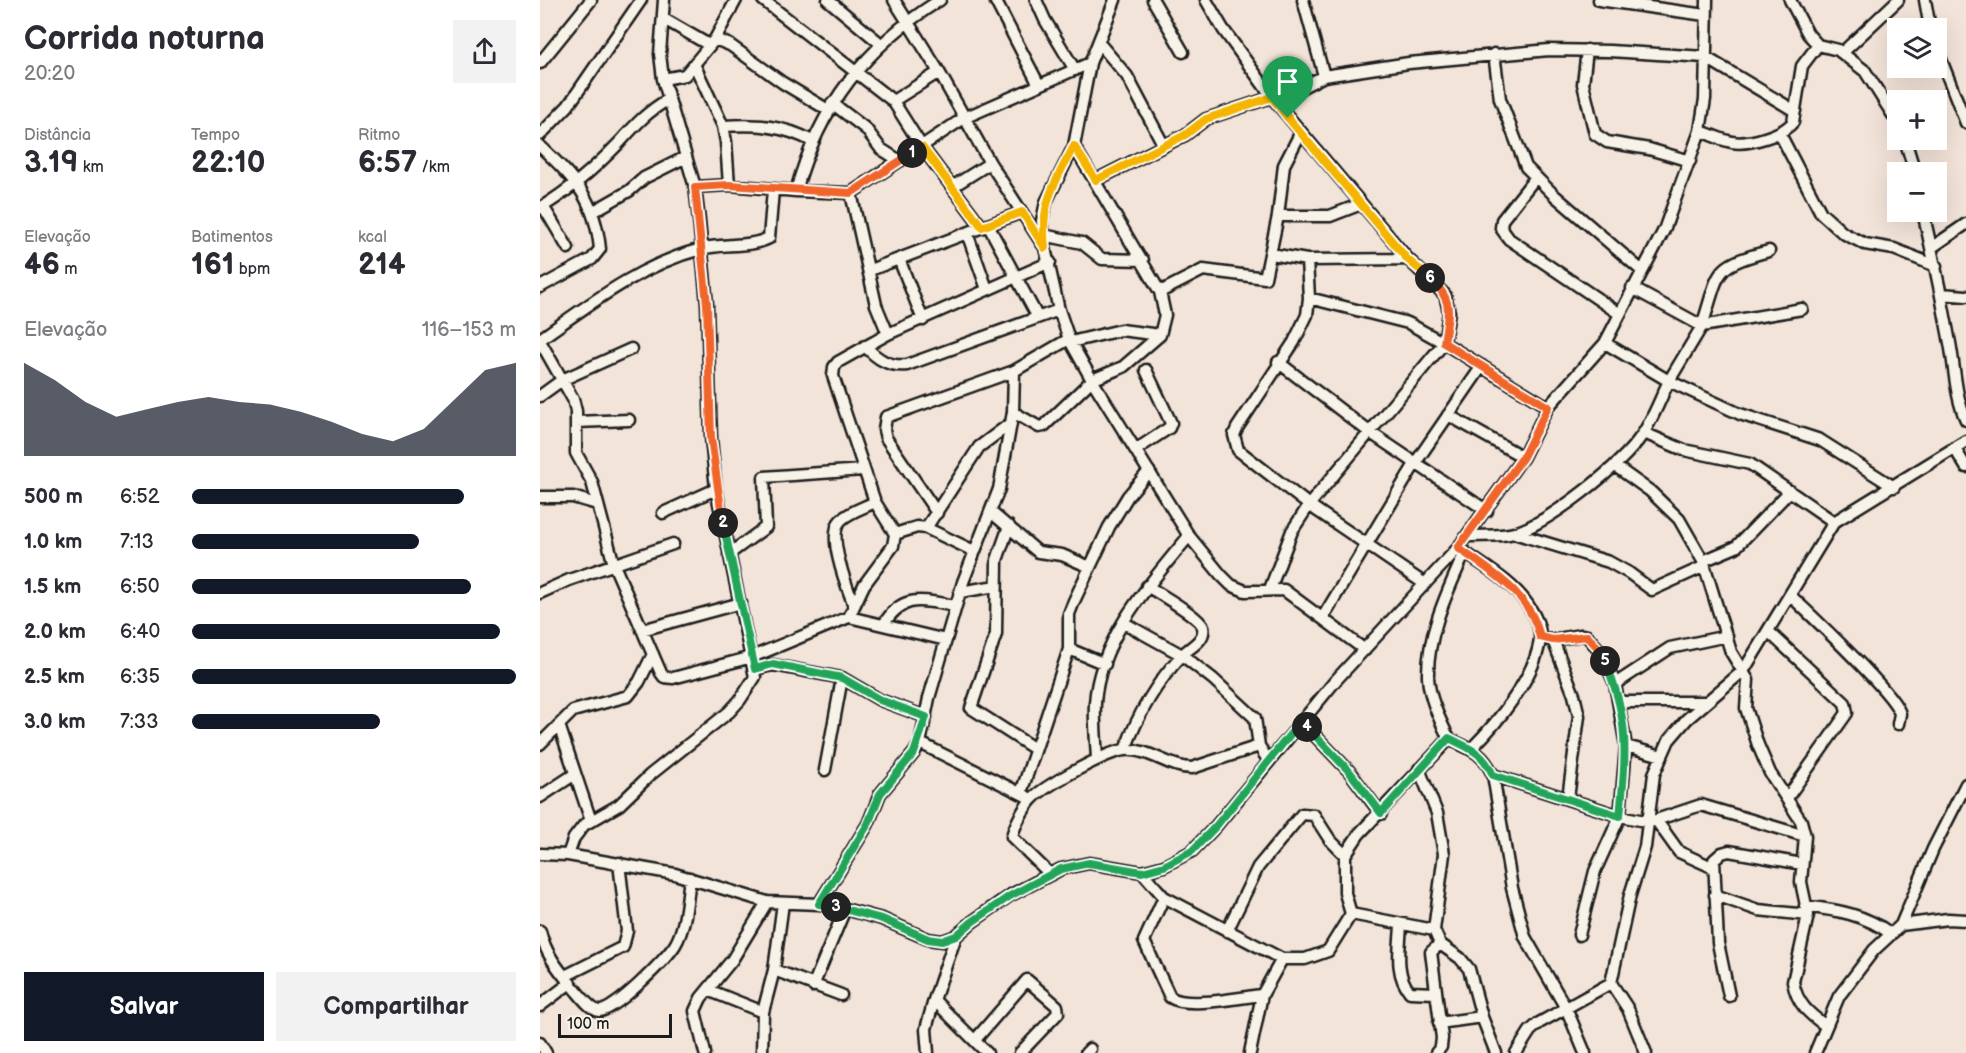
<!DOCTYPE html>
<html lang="pt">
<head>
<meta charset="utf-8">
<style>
	:root { --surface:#fff; --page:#f2f2f3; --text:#2b2b33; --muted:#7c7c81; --accent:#111827 }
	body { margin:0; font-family:"Balsamiq Sans",sans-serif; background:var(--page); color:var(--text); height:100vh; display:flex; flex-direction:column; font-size:22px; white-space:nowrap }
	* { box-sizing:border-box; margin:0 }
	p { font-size:20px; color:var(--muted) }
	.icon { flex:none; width:33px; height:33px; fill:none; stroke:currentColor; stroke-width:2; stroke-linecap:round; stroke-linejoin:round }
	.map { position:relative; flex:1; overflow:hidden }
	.side { display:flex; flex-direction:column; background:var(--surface); width:540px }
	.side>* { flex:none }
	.tools { position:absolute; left:1347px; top:18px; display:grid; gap:12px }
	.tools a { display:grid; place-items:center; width:60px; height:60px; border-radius:0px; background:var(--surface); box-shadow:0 6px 24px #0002; font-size:30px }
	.scale { position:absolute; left:18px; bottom:15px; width:114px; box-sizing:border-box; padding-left:6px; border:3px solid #1c1c1c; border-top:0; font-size:16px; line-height:21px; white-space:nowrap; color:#1c1c1c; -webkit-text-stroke:4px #f7f3e8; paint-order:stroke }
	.pin { position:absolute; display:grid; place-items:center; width:51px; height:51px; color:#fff; margin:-62px -26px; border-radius:50% 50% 50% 0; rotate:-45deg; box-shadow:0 0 6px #0007 }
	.pin .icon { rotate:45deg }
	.km { position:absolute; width:30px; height:30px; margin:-15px; border-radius:50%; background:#222; color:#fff; font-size:16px; line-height:30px; text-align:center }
	.round { display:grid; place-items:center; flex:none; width:63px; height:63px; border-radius:0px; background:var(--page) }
	.overview { display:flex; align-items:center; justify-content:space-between; height:102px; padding:0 24px }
	h1 { font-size:33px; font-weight:700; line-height:45px }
	.figures { display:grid; grid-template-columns:repeat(3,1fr); gap:9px; height:102px; padding:6px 24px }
	.figures div { display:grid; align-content:center }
	.figures b { font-size:30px; font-weight:700 }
	.figures small { font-size:16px; font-weight:400 }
	.figures p { font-size:16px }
	.chart { height:168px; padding:12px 24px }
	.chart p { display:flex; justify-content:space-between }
	.chart svg { width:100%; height:108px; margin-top:6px; fill:var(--accent); opacity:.7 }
	.primary-button { display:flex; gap:12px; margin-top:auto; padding:12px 24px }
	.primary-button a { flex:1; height:69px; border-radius:0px; background:var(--accent); color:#fff; font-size:24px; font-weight:700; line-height:69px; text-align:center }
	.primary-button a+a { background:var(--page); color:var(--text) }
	ul { padding:0 24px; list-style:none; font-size:20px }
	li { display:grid; grid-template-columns:96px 72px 1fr; align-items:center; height:45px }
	li i { height:15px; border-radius:8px; background:var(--accent) }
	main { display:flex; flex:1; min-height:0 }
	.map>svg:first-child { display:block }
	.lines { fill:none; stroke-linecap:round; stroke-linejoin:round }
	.minor-casing { stroke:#1c1c1c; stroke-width:15 }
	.minor { stroke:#f7f3e8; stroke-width:10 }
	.split-1-casing { stroke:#fff; stroke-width:12 }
	.split-2-casing { stroke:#fff; stroke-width:12 }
	.split-3-casing { stroke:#fff; stroke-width:12 }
	.split-4-casing { stroke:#fff; stroke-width:12 }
	.split-5-casing { stroke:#fff; stroke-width:12 }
	.split-6-casing { stroke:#fff; stroke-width:12 }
	.split-7-casing { stroke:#fff; stroke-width:12 }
	.split-1 { stroke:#f5b400; stroke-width:8 }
	.split-2 { stroke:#f0652b; stroke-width:8 }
	.split-3 { stroke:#22a559; stroke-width:8 }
	.split-4 { stroke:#22a559; stroke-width:8 }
	.split-5 { stroke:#22a559; stroke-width:8 }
	.split-6 { stroke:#f0652b; stroke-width:8 }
	.split-7 { stroke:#f5b400; stroke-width:8 }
</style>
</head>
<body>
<main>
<section class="side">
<div class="overview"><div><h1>Corrida noturna</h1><p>20:20</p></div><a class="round"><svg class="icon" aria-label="share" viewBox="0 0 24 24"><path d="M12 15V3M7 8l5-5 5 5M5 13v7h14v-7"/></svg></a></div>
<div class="figures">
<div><p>Distância</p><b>3.19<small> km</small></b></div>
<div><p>Tempo</p><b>22:10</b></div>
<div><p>Ritmo</p><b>6:57<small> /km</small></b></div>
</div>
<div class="figures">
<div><p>Elevação</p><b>46<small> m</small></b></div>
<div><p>Batimentos</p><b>161<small> bpm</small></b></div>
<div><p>kcal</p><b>214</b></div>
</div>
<div class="chart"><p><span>Elevação</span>116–153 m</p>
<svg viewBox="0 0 160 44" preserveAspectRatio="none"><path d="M0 44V6L10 13L20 22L30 28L40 25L50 22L60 20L70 22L80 23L90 26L100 30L110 35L120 38L130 33L140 21L150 9L160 6V44z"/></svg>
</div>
<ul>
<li><b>500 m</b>6:52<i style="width:84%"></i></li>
<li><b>1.0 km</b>7:13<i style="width:70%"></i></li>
<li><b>1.5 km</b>6:50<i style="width:86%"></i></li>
<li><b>2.0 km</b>6:40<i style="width:95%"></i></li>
<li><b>2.5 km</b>6:35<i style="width:100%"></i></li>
<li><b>3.0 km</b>7:33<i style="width:58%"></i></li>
</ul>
<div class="primary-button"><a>Salvar</a><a>Compartilhar</a></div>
</section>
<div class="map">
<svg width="1426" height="1053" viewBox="0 0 1426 1053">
	<rect width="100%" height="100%" fill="#f3e4d9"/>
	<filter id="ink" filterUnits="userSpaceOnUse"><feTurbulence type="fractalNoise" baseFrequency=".0167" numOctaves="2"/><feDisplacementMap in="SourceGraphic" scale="12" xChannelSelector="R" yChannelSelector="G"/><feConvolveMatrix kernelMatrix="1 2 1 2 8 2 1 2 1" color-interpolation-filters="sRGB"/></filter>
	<g filter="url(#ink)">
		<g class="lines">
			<g class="minor-casing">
				<path id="minor" d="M223,0L353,101L382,147L442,227
					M288,0L341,44
					M354,0L399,72L450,163L503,245
					M455,0L499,85
					M496,0L505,20L535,70
					M575,0L550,63L534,146L506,202L502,221L505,248L519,310L529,339L552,380L649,536L681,575L691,585L705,591L744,590L825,650
					M613,0L643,52
					M666,0L683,29L735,101L868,259L905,295L909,312L904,343L1008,407
					M763,0L784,76
					M1059,0L1165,15
					M1250,0L1268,34L1278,45L1298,50L1325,71L1358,123
					M1385,0L1390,28
					M124,19L169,45
					M175,39L190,45L243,83L288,110
					M559,43L587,76L624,146
					M1396,47L1426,123
					M1047,50L1043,84L1055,134L1067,142L1109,149L1150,161
					M1302,53L1358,0
					M954,54L960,99L986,167L1014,195L1101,270
					M0,63L51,0
					M154,64L183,126L186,142L189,185
					M123,79L145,75L175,39L196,0
					M353,101L399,72
					M735,101L784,76L869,63L1009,50L1070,51L1165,57L1255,111
					M292,103L326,129L341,149L360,161
					M183,126C215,124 243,125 272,141
					M1160,131C1170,134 1181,140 1192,142C1208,145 1243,135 1253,122L1262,66L1278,45
					M1240,134L1281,213L1303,233L1325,244L1354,249L1396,266
					M0,135L28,106L101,0
					M1365,140L1375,172
					M0,146C35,179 55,199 60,249L52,259L0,287
					M996,177L962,220L961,228L969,239L1080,314
					M556,180L645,135L666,119L732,97
					M155,187L189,185L256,191L311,193L424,118L550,63
					M412,187L450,163
					M256,191C279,107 326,46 400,0
					M311,193L336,305L348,334
					M3,206L28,248
					M0,208C29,191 57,166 80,142C96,124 108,111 129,99
					M54,211L89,191L104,178L146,157
					M1383,212C1393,255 1402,299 1410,343C1415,369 1415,396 1426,420
					M738,216H790L821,204
					M448,225L497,316
					M427,233L447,289
					M503,235L542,243L562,259L603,260
					M1391,248L1426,224
					M731,254L767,260L868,259
					M359,259L383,320
					M767,260L769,298L767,315L754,342L697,428L694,435L698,450L769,505L885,584
					M330,270L482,212
					M1092,288L1162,326C1180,272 1171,266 1229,251
					M620,292L663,270L725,278L738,216L744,165L761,132
					M1401,294L1426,296
					M0,339C50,304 100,265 161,249C182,243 210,248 229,238L233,190
					M0,341L33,399L36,411V453L52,482L74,565L121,673L124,677L133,678L212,657L309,617L324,585L353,546L355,534L335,502L293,376L294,367L298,362L348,334L510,262
					M531,342L581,330L620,335
					M1065,343L1129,381L1162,326L1262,309
					M325,346C337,359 349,367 367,365L519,310
					M738,362L828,431L947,511
					M0,396L22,380L91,349
					M473,412L499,427L504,426L552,380L583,367L620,335L625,315L620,292L534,146
					M908,415L983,457
					M36,422L89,420
					M1104,433L1144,450L1210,464L1294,522
					M597,449L629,428L631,423L606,370
					M1415,449L1426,467
					M1075,466L1110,491L1139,519L1163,561L1191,652L1208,680L1206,708L1218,745L1230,773L1261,821L1265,836L1261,882L1268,915L1253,982C1257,1004 1269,1014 1286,1026
					M0,497H33L57,504
					M123,513L176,489
					M397,513L346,438L344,430L346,417L474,371
					M452,513L498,552L522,555L550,567
					M469,526L457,560L456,634L431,708L495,749
					M386,528L439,447L471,423
					M974,533L1069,562L1089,573L1112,590L1165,566
					M355,534L377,527L386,528L434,551
					M928,536C942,535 960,537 974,533C1009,523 1082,465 1102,435C1113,419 1120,399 1129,381L1200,414L1280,440L1354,487
					M920,549C943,566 972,581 988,605C994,614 1001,628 1000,639C996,676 957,723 932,748
					M925,552C908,591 887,633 888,677C889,698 900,720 909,739C930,749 942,751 953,775L972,888L985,937L1027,1010L1045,1053
					M189,554L226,527L224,477L323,470
					M1163,561L1196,547L1250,491
					M730,589L752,531L769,505L904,343L868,323L769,298
					M420,592L456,586
					M0,593L29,580L133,544
					M1250,595C1270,615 1355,693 1360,714L1358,724
					M313,603C307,587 286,534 301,520C309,512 325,507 335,502
					M309,617L406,640
					M783,617L876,462L942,366
					M584,623L642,655L673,679L715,718L719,746L728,760
					M344,624C363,592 384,601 416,606
					M102,630L201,603
					M1229,632L1305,703L1307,713L1247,798
					M1000,637L1013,640L1041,635L1047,636L1061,652L1075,684L1086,746L1080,816L1055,871L1039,935
					M1013,640L1034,695L1039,716L1028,798
					M529,649L565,664
					M215,669L233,665L302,678L340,700L386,717
					M1075,684L1130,648L1187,636
					M1079,702H1166
					M761,721L809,771L841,814
					M19,725L51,821
					M380,743L486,796
					M0,744L33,711L88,696L99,682L113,654
					M1086,746L1122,756
					M585,750C598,714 616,683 642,655C650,647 666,640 663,627C660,617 618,593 607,586
					M557,759C556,740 554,721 555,703C559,639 610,583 649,536
					M879,769L897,813L904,854L894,930L900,944L920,958L929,969L942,1017L956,1053
					M285,770L302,678
					M953,775L1080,816L1110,822L1161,805L1265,836
					M481,793L529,649V614L534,601L569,527L588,496L609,471
					M0,797L35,774
					M1116,820L1139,852L1174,868
					M0,854L28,855L135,874L227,902L279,904L305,909L342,919L388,939L402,941L416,936L432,922L469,896L521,869L549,863L602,872L624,866L652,851L676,826L796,680L918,548L983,457L1008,407L1065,343L1124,230L1160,131L1165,99L1167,0
					M28,855L34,838L44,825L79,805L110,775L189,712L200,700L215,677L176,489L171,438L167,304L159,220L155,187L123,79L120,54L124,0
					M602,872L624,897L742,959H765L788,951L811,914
					M510,874L472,837C474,826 484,808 491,800C502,787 568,751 585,750C609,748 629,768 652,768L719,746
					M1175,895L1218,910L1268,915
					M624,897L604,941L630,997C647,1009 701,997 722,995
					M279,904L328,824L340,794L374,753L380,743L389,698L423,582L459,489L473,412L474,371L529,339
					M1265,906C1296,910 1325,914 1351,934
					M861,925C860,947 854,974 870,992L895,993
					M1361,925L1408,919L1426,920
					M894,930L811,914L805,893V855L819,834L909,739
					M0,931C5,953 18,969 32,986C39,993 49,1009 59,1011C73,1013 127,958 135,945C146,927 147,899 150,878
					M687,931L718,867L762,814L774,815L790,840L805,855
					M416,936L394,1000L447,1053
					M234,970L301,995
					M25,976L83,947L87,931L79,863
					M1071,983L1088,1009L1106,1053
					M273,986L305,909
					M168,990L223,1012
					M1189,996L1178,943L1174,860L1182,853L1189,851L1262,864
					M0,1006L30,983
					M899,1023L942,1017
					M435,1040L487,980L517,1006L518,1013L480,1053
					M0,1043L6,1053
					M165,1053L155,1011L161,998L192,960L227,902
					M222,1053L223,1012L234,970L243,903
					M388,1053L386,1029L394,1000
					M546,1053L550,1049
					M710,1053L722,995L742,959
					M896,1053L901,1047L902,1038L891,952L900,944
					M976,1053L990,1031L999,1023L1071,983L1090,895L1105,847L1114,774L1129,740L1147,719L1204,670L1294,522L1426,441
					M1275,1053L1299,996L1334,950L1361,925L1393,849L1426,784"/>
			</g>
			<use href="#minor" class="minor"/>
		</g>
	</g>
	<g class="lines" filter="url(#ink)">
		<g class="split-1-casing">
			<path id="split-1" d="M372,153L382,147L442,227L482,212L505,248C500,203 514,184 534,146L556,180L645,135L666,119L732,97L748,118"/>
		</g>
		<g class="split-2-casing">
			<path id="split-2" d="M183,523L171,438L167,304L155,187L189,185L311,193L372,153"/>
		</g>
		<g class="split-3-casing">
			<path id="split-3" d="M183,523L215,669L233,664L302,678L340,700L386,717L374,753L340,794L328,824L279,904L296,907"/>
		</g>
		<g class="split-4-casing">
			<path id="split-4" d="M296,907L342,919L388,939L402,941L416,936L432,922L470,896L521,869L549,863L602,872L624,866L652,851L676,826L761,721L767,727"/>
		</g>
		<g class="split-5-casing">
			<path id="split-5" d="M767,727L809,771L841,813L909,738C930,749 942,751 953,775L1080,816C1086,754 1090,720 1065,661"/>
		</g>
		<g class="split-6-casing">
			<path id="split-6" d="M890,278C915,302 908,312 904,343L1008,407L983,457L918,548C953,573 990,593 1000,637L1013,640L1047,636L1061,651L1065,661"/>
		</g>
		<g class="split-7-casing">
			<path id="split-7" d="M748,118L868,260L890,278"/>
		</g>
		<use href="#split-1" class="split-1"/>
		<use href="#split-2" class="split-2"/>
		<use href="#split-3" class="split-3"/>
		<use href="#split-4" class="split-4"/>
		<use href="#split-5" class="split-5"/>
		<use href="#split-6" class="split-6"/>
		<use href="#split-7" class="split-7"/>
	</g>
</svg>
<div class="tools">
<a><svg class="icon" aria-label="layers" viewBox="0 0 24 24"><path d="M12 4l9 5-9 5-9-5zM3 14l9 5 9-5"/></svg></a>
<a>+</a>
<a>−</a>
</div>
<div class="scale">100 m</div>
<div class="pin" style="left:748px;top:118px;background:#1e9e55"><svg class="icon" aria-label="arrive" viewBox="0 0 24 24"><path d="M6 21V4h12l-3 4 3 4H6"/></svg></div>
<b class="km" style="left:372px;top:153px">1</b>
<b class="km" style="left:183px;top:523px">2</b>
<b class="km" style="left:296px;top:907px">3</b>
<b class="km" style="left:767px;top:727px">4</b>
<b class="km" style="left:1065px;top:661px">5</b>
<b class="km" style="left:890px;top:278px">6</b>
</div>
</main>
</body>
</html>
